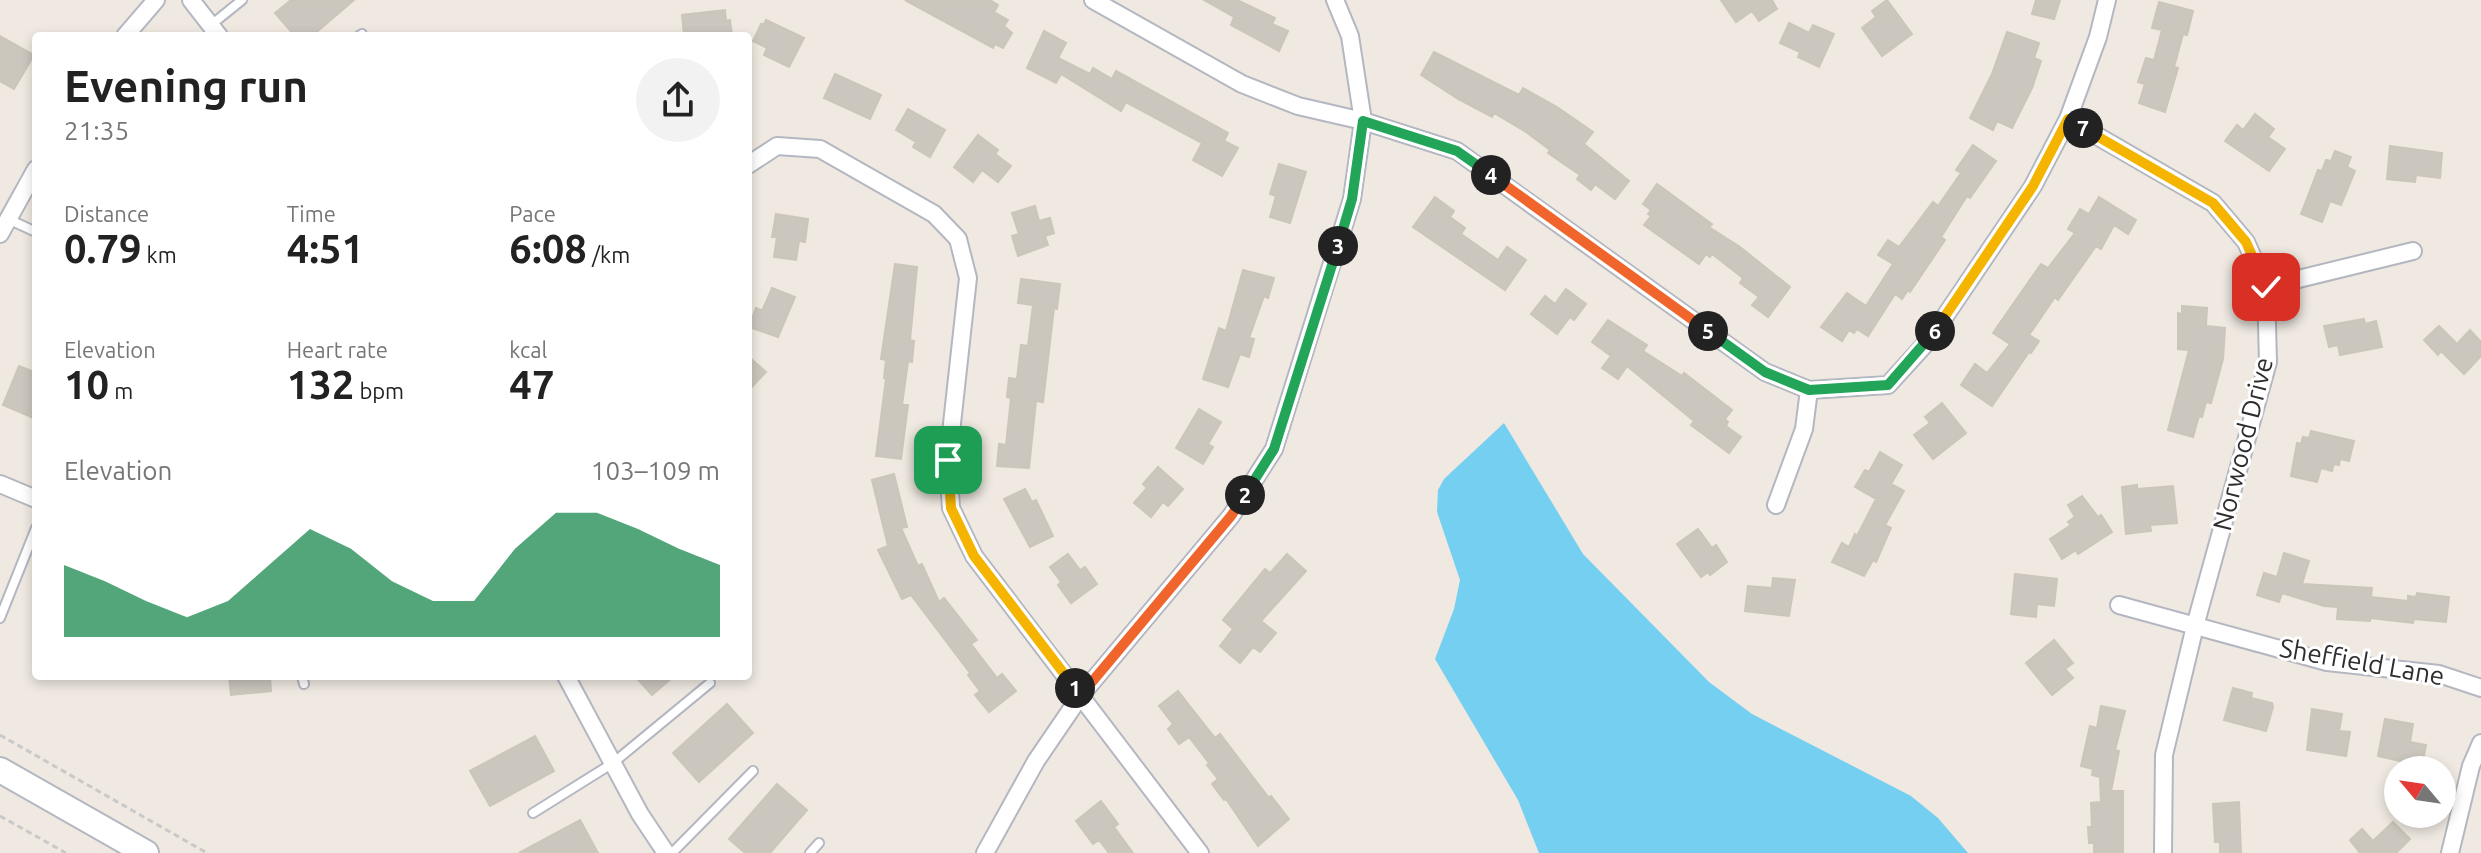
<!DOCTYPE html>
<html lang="en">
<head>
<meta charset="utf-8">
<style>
	:root { --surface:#fff; --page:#f2f2f2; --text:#222; --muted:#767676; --accent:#0b8043 }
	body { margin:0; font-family:Ubuntu,sans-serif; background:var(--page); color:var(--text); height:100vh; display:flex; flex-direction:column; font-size:30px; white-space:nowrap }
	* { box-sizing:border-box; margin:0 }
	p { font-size:26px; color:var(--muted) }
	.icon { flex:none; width:44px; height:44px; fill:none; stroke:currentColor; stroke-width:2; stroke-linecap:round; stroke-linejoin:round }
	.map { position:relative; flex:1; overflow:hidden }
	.details { position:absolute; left:32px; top:32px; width:720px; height:648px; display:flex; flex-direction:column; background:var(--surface); border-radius:8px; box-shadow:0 4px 12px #0003 }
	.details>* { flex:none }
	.needle { width:52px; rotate:299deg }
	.buttons { position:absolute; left:2384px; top:756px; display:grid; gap:16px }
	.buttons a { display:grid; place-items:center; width:72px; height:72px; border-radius:50%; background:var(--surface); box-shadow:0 4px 12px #0003; font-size:40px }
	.pin { position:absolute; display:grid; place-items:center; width:68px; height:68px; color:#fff; margin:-34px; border-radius:16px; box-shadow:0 4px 12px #0006 }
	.km { position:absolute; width:40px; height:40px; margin:-20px; border-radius:50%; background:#222; color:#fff; font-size:22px; line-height:40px; text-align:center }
	.round { display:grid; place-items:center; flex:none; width:84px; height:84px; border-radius:42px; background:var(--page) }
	.head { display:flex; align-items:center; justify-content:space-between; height:136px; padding:0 32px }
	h1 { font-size:44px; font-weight:700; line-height:60px }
	.stats { display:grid; grid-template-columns:repeat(3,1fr); gap:12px; height:136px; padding:8px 32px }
	.stats div { display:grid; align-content:center }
	.stats b { font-size:40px; font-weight:700 }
	.stats small { font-size:22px; font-weight:400 }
	.stats p { font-size:22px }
	.chart { height:224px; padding:16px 32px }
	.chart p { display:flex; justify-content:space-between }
	.chart svg { width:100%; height:144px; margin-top:8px; fill:var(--accent); opacity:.7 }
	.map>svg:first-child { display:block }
	.water { fill:#75cff0 }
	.building { fill:#cbc7bf; stroke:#cbc5ba; stroke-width:2 }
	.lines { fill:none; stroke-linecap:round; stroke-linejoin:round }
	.lane-casing { stroke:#b4b7c1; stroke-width:12 }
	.street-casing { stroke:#b4b7c1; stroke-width:20 }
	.secondary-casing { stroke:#b4b7c1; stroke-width:28 }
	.path { stroke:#c9c9c9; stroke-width:3; stroke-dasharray:6 4; stroke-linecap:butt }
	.lane { stroke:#fff; stroke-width:8 }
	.street { stroke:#fff; stroke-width:16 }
	.secondary { stroke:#fff; stroke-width:24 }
	.split-1-casing { stroke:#fff; stroke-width:16 }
	.split-2-casing { stroke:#fff; stroke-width:16 }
	.split-3-casing { stroke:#fff; stroke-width:16 }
	.split-4-casing { stroke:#fff; stroke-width:16 }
	.split-5-casing { stroke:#fff; stroke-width:16 }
	.split-6-casing { stroke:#fff; stroke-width:16 }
	.split-7-casing { stroke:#fff; stroke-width:16 }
	.split-8-casing { stroke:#fff; stroke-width:16 }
	.split-1 { stroke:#f5b400; stroke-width:10 }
	.split-2 { stroke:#f0652b; stroke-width:10 }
	.split-3 { stroke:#22a559; stroke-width:10 }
	.split-4 { stroke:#22a559; stroke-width:10 }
	.split-5 { stroke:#f0652b; stroke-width:10 }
	.split-6 { stroke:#22a559; stroke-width:10 }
	.split-7 { stroke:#f5b400; stroke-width:10 }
	.split-8 { stroke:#f5b400; stroke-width:10 }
	.labels { text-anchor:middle; stroke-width:6; stroke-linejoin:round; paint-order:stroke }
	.street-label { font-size:26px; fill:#2e2e2e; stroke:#fff }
</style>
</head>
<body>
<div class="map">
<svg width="2481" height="853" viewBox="0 0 2481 853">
	<rect width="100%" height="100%" fill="#efe9e1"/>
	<path class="water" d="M1504,423L1583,554L1709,682L1752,714L1911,796L1938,818L1968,853H1539L1518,800L1435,659L1454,609L1460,580L1437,512L1438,490L1444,479Z"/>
	<path class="building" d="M291,0H354L312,36H295L275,13Z
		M905,0H990L998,5L994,12L1008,20L1004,26L1012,33L1003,48L995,44L993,48Z
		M1204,0H1237L1275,18L1272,24L1288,31L1279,51L1231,25L1234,17Z
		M1721,0H1772L1777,9L1759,21L1752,11L1736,22Z
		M1887,0L1912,34L1882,56L1862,28L1876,17L1872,11Z
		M2036,0H2060L2054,19L2032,14Z
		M2159,2L2193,11L2187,35L2183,34L2174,67L2178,68L2165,112L2139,103L2145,84L2138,82L2146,58L2154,60L2162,30L2152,28Z
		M725,10L726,21L730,20L732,36H684L682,15Z
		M766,20L804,38L789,67L764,55L767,48L753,41L761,24H764Z
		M1789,23L1809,33L1813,25L1834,34L1819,67L1798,57L1800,52L1780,43Z
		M1044,31L1066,43L1058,58L1090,74L1093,68L1112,79L1116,71L1228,133L1224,141L1238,148L1222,176L1193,160L1202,143L1126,102L1121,111L1061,74L1056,83L1027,68Z
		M2007,32L2039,43L2034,58L2041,61L2032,88L2012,128L1997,121L1993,130L1970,118L1992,74Z
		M0,36L34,55L14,89L0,81Z
		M1434,52L1519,95L1523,88L1557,107L1593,132L1584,144L1629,181L1615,199L1595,184L1591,190L1577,179L1580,175L1548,153L1550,150L1526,132L1494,113L1492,117L1458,99L1421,75Z
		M835,74L881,95L870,119L824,98Z
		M908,109L945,130L930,157L913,147L916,142L896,130Z
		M2255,114L2274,129L2268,137L2285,149L2269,171L2225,141L2237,125L2243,130Z
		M978,135L998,150L995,154L1011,166L998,182L982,170L973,182L954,167Z
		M1973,145L1996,161L1970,198L1967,196L1941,237L1945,240L1910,292L1908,290L1902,299L1895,294L1868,336L1857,329L1854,333L1849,330L1842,341L1821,327L1847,293L1866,306L1893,264L1878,255L1888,240L1899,247L1933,202L1938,206L1961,173L1956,170Z
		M2390,146L2442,153L2440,178L2416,175L2415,182L2387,179Z
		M2335,151L2351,157L2347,167L2355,171L2341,205L2330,201L2322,222L2301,214L2318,170L2322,171L2326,160L2331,161Z
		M1279,164L1306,172L1290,223L1270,217L1276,196L1270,194Z
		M1657,184L1712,224L1709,227L1740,247L1790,287L1768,317L1752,305L1759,297L1740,283L1743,278L1712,254L1710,257L1706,254L1699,264L1644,225L1651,216L1648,214L1651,210L1643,204Z
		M1435,197L1454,211L1450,217L1465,228L1461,234L1498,260L1507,247L1526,260L1505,290L1413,227Z
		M2099,197L2136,220L2128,234L2114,225L2101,249L2096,246L2058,300L2055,297L2029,335L2039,341L2031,353L2029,352L1992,406L1961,385L1975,364L1987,373L2010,344L1993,333L2041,264L2048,268L2075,233L2068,229L2080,209L2089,214Z
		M1035,206L1039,221L1050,218L1054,233L1045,236L1048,245L1018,256L1012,236L1019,234L1012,213Z
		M776,214L808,219L805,242L799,241L796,260L774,257L777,237H772Z
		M895,264L917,267L910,340L914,341L912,362L908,361L902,405H908L901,459L876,456L886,379L884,378L886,360L881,359Z
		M1243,270L1274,278L1268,298L1264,296L1249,338L1254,339L1249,357L1240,354L1228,387L1203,379L1219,328L1226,331Z
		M1021,279L1060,284L1057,309L1054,308L1043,402L1036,401L1029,468L997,466L999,444L1006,445L1011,398L1007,397L1009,378L1017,379L1021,345L1028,346L1033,305L1018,303Z
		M772,288L795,297L778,337L749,327L756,308L762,311Z
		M1566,289L1586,304L1574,320L1570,317L1557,334L1531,314L1545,296L1555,304Z
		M2182,306L2207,308L2206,326L2225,328L2223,359L2211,403L2206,402L2202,417L2199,416L2193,437L2168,430L2189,350L2178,349V313L2182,314Z
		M2364,319L2365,324L2376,321L2382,347L2340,355L2338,345L2329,347L2324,326Z
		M1608,320L1647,345L1643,351L1682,376L1684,373L1732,410L1725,419L1728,422L1726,426L1741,437L1729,453L1691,425L1694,421L1627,366L1618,379L1602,368L1611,356L1592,342Z
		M2439,326L2457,344L2470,330L2481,342V356L2464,374L2441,351L2438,355L2424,340Z
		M748,356L766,372L748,391Z
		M19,366L36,373V419L3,405Z
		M1942,403L1966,433L1933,459L1914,435L1930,423L1925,417Z
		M1199,409L1221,422L1208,444L1213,447L1203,464L1176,448Z
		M2311,431L2354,441L2349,461L2340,459L2339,465L2334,464L2332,471L2321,468L2317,482L2291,476L2297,443L2301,444L2303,437L2309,438Z
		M1880,452L1902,465L1891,484L1904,491L1885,525L1891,528L1876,562L1873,560L1864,576L1832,562L1842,543L1849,547L1855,534L1857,536L1876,499L1855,487L1865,470L1869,472Z
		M1158,467L1183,489L1168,506L1163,502L1151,517L1134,503L1147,488L1143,484Z
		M894,474L907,527L901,528L918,566L922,564L939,602L944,598L977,640L971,644L997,678L1002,674L1016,691L989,712L975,695L980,691L968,675L970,673L911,595L902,599L878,550L888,546L872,480Z
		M2137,485V489L2173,486L2177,523L2150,525L2151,531L2126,534L2122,487Z
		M1025,489L1032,502L1036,500L1053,536L1030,547L1004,499Z
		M2082,496L2098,517L2101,515L2112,532L2078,554L2076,550L2062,559L2050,539L2071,525L2068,522L2075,517L2068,505Z
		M1698,529L1712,548L1716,545L1727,562L1710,575L1708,572L1701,577L1677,544Z
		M2284,553L2309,561L2302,584L2372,588L2371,597L2408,601V596L2416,597L2417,593L2449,597L2446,622L2414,619L2413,623L2370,618V621L2337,619L2338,607L2324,606L2282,593L2279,602L2257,595L2264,573L2277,577Z
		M1068,554L1080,570L1085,567L1097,584L1071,603L1058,585L1061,582L1050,567Z
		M1287,554L1306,571L1261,621L1276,633L1260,652L1253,647L1240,663L1220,646L1233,629L1223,620L1265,569L1270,573Z
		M2015,574L2057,579L2054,606L2037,604L2036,617L2011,614Z
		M1773,578L1795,580L1789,616L1745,611L1748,586L1772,588Z
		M2054,640L2073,663L2065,669L2073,678L2052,695L2026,663Z
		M229,676H270L271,691L231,695Z
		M635,676H674L652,695Z
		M2233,688L2252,693L2251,698L2272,703L2273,707L2266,731L2224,720Z
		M1178,691L1215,738L1220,734L1269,798L1271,796L1289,819L1258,846L1226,799L1224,800L1212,784L1218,779L1207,765L1209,763L1189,737L1179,744L1168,729L1173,724L1159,706Z
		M727,704L753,733L699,782L673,753Z
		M2101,706L2125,711L2115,750L2119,751L2111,791H2123V853H2094V843H2089L2088,827H2092L2091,803L2101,802L2100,777L2092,775L2093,769L2081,766L2090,726L2097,728Z
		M2312,709L2342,714L2339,731L2350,732L2346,756L2307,750Z
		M2385,719L2413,724L2410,742L2426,745L2422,766L2378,756Z
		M535,736L554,771L490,806L470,771Z
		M777,784L807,810L770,853H745L729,839Z
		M1101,801L1118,824L1114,827L1133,853H1109L1099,840L1093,844L1076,821Z
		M2239,802L2241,853H2220V842H2215L2213,804Z
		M580,820L598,853H519Z
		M2393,822L2410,839L2396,853H2360L2350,840L2362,829L2373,841Z"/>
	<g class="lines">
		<g class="lane-casing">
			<path id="lane" d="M211,25L242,0
				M359,36L362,34
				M8,219L36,232
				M0,618L36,528
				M302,676L304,684
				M533,813L613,763L710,683
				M672,853L753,771
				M810,853L819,843"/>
		</g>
		<g class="street-casing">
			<path id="street" d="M191,0L219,36
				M1093,0L1242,84L1298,106L1363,121L1457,151L1765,372L1809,390L1888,385L1929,340L2033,186L2068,119L2098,37L2107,0
				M125,36L156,0
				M2068,119L2213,203L2246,242L2266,287L2268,362L2195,626L2164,755L2163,853
				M748,165L777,146L820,149L934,214L958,239L968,278L948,460L951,508L974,556L1200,853
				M0,234L36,169
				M2266,287L2413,251
				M0,484L36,499
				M1776,505L1804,429L1809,390
				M2119,605L2327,662L2439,674L2481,688
				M566,676L640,814L666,853
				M985,853L1036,761L1081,695L1231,516L1274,449L1352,199L1363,121L1350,36L1335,0
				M2450,853L2471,766L2481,743"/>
		</g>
		<g class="secondary-casing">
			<path id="secondary" d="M0,770L146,853"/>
		</g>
		<path class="path" d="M0,735L207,853
			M0,816L66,853"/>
		<use href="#lane" class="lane"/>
		<use href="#street" class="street"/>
		<use href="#secondary" class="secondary"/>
	</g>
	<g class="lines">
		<g class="split-1-casing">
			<path id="split-1" d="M948,460L951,508L974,556L1075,688"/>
		</g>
		<g class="split-2-casing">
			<path id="split-2" d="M1075,688L1081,695L1231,516L1245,495"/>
		</g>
		<g class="split-3-casing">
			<path id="split-3" d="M1245,495L1274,449L1338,246"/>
		</g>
		<g class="split-4-casing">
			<path id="split-4" d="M1338,246L1352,199L1363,121L1457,151L1491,175"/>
		</g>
		<g class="split-5-casing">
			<path id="split-5" d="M1491,175L1708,331"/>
		</g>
		<g class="split-6-casing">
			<path id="split-6" d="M1708,331L1765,372L1809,390L1888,385L1935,331"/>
		</g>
		<g class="split-7-casing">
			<path id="split-7" d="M1935,331L2033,186L2068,119L2083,128"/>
		</g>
		<g class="split-8-casing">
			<path id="split-8" d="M2083,128L2213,203L2246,242L2266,287"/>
		</g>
		<use href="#split-1" class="split-1"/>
		<use href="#split-2" class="split-2"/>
		<use href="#split-3" class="split-3"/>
		<use href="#split-4" class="split-4"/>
		<use href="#split-5" class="split-5"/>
		<use href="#split-6" class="split-6"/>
		<use href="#split-7" class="split-7"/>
		<use href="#split-8" class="split-8"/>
	</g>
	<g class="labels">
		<g class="street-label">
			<text transform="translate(2243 444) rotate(-76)" y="9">Norwood Drive</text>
			<text transform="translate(2362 662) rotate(10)" y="9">Sheffield Lane</text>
		</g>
	</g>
</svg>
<div class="buttons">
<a><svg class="needle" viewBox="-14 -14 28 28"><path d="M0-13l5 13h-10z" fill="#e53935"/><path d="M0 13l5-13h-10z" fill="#767676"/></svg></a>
</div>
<div class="pin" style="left:948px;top:460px;background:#1e9e55"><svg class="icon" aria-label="arrive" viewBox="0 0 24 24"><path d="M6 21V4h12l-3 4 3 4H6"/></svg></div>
<div class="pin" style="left:2266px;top:287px;background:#d93025"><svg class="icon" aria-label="check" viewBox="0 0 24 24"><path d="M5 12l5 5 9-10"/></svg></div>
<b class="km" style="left:1075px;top:688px">1</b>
<b class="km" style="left:1245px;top:495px">2</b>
<b class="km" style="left:1338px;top:246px">3</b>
<b class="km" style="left:1491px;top:175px">4</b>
<b class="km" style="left:1708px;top:331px">5</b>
<b class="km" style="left:1935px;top:331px">6</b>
<b class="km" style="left:2083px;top:128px">7</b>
<section class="details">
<div class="head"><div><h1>Evening run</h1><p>21:35</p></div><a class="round"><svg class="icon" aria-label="share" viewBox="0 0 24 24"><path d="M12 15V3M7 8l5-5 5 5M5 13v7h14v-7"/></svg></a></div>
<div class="stats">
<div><p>Distance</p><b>0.79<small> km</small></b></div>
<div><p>Time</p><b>4:51</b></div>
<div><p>Pace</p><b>6:08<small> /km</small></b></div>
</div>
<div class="stats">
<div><p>Elevation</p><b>10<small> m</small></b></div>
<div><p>Heart rate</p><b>132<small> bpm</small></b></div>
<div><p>kcal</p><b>47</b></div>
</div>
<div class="chart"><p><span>Elevation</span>103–109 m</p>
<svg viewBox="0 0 160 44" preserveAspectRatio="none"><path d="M0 44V22L10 27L20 33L30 38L40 33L50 22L60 11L70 17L80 27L90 33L100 33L110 17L120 6L130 6L140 11L150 17L160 22V44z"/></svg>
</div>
</section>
</div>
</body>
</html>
